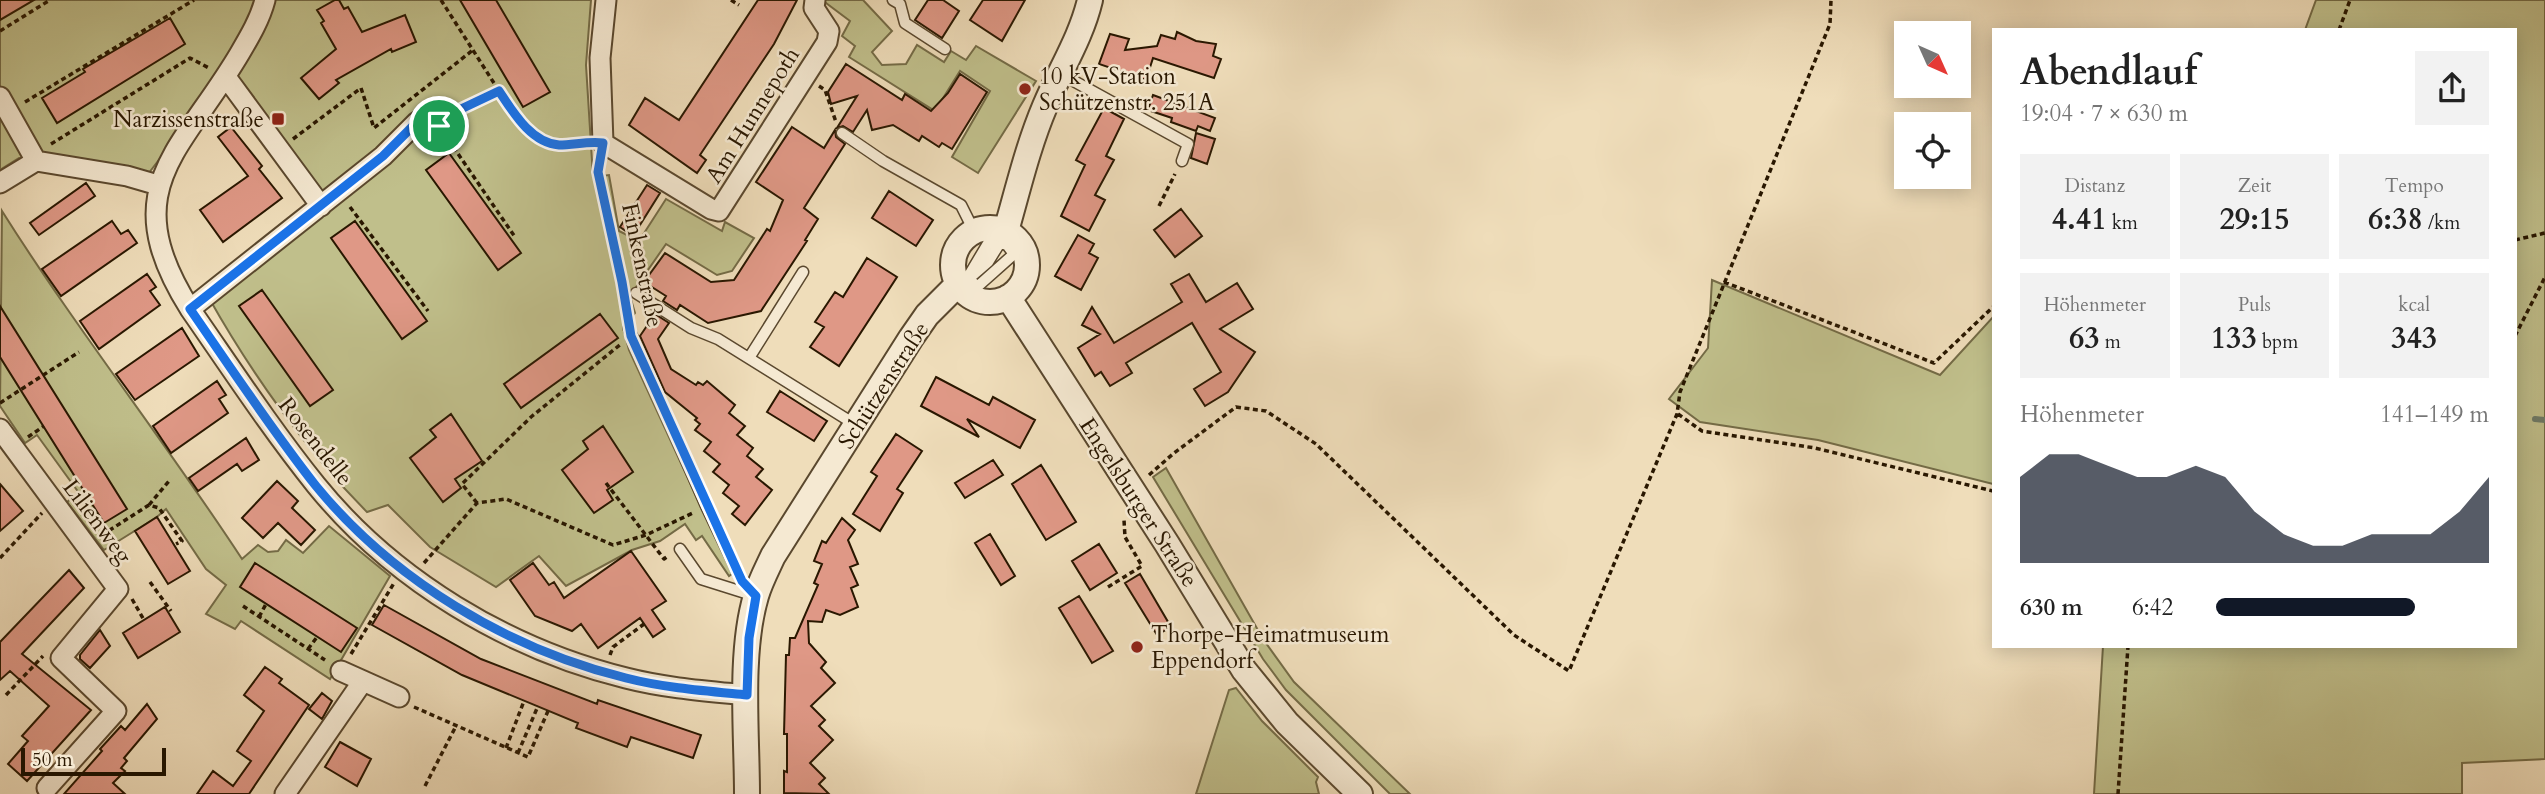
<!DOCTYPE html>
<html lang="de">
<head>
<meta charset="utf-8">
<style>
	:root { --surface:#fff; --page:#f2f2f2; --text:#222; --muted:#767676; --accent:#111827 }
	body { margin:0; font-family:Cardo,serif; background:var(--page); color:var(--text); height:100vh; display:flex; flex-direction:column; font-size:26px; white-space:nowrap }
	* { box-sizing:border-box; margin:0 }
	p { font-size:23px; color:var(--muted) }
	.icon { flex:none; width:38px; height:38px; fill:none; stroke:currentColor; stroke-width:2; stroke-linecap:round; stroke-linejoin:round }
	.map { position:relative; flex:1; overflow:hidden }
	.details { position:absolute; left:1992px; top:28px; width:525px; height:620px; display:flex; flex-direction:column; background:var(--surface); border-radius:0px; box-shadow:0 4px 18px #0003 }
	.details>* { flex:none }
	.needle { width:46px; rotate:135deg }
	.tools { position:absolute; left:1894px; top:21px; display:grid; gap:14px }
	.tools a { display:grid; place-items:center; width:77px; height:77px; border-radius:0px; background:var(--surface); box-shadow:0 4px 18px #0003; font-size:35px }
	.scale { position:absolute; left:21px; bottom:18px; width:145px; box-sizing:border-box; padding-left:7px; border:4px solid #291700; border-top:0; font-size:19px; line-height:24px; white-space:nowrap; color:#291700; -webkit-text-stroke:5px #f5e9d2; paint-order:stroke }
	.pin { position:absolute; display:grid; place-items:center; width:60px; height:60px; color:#fff; margin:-30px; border:4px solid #fff; border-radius:50%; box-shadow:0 2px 7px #0007 }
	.round { display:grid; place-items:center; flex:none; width:74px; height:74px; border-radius:0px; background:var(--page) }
	.headline { display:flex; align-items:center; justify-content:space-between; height:119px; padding:0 28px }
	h1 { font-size:38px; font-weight:600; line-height:52px }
	.figures { display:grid; grid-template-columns:repeat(3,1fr); gap:10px; height:119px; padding:7px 28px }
	.figures div { display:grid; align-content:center; border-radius:0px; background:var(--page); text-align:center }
	.figures b { font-size:30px; font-weight:600 }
	.figures small { font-size:19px; font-weight:400 }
	.figures p { font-size:19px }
	.chart { height:196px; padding:14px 28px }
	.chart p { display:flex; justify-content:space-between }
	.chart svg { width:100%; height:126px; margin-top:7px; fill:var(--accent); opacity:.7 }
	ul { padding:0 28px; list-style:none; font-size:23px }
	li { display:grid; grid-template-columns:112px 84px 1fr; align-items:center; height:52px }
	li i { height:18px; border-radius:9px; background:var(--accent) }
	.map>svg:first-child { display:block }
	.green { fill:#c0bf8b; stroke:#746b46; stroke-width:2 }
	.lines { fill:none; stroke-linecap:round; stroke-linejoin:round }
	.stream { stroke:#6d7a68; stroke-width:6 }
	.building { fill:#df9886; stroke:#291700; stroke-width:2 }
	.service-casing { stroke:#5a482e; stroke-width:13 }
	.minor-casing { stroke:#5a482e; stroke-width:23 }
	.tertiary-casing { stroke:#5a482e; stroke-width:28 }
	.path { stroke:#291700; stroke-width:3.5; stroke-dasharray:5 3.5; stroke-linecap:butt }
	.service { stroke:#f5e9d2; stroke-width:10 }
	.minor { stroke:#f5e9d2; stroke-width:19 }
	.tertiary { stroke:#f5e9d2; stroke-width:24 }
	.route-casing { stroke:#fff; stroke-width:14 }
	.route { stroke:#1a73e8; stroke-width:9 }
	.poi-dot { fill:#8f2418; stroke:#f5e9d2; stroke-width:2.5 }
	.labels { text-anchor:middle; stroke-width:5; stroke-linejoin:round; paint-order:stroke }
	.poi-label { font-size:23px; fill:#291700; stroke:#f5e9d2; text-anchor:start }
	.street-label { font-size:23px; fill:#291700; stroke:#f5e9d2 }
</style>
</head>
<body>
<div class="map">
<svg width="2545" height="794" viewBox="0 0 2545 794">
	<rect width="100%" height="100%" fill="#efddba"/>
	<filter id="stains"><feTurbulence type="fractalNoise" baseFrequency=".00286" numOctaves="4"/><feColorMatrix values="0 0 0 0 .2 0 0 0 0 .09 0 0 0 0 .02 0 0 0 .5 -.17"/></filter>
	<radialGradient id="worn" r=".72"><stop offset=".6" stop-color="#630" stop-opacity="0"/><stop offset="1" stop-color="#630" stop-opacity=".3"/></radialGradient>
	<path class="green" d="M0,0H591L586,65L593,177L609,175L619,231L639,241L666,199L722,231L725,222L754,238L732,271L717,275L666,244L630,296L635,313L623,327L629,350L702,509L736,571L729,576L702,536L696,540L685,524L660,541L632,550L566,586L539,556L496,587L430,547L388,505L367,512C307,452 250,371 209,298L326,206L227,71L145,178L19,158L0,170Z
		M822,0H863L892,31L872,52L882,65L906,64L917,45L944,62L951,51L966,60L976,46L1036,81L978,173L952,157L990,91L960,71L935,111L849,57L855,46L842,36L850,21Z
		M2316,0H2545V759L2462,763V794H2094L2103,646H2515V30H2305Z
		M2,211C77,330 165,441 242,559L258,545L268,552L278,551L286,540L303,553L329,526L390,576L330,679L241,621L235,629L206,614L226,585L206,569L166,509L157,517L104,550L67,502L79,493L37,435L25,443L0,406Z
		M1712,280L1940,375L1993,317V484L1818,440L1700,422L1669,399L1708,348Z
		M1166,468L1263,639L1294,682L1410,794H1390L1286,690L1263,659L1153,477Z
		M1236,688L1262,721L1318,777L1316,782L1319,794H1196L1229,690Z"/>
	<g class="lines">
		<path class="stream" d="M2535,419L2545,420"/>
	</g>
	<path class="building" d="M0,0H34L0,20Z
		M335,0H339L344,9L348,7L362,32L405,15L416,42L392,52L391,49L336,80L339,83L319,99L301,78L336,49L321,23L324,21L317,10Z
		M460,0H496L550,92L523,107Z
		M758,0H797L774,44L700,155L706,160L697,173L629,125L645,98L679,120Z
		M928,0H943L959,11L942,38L915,20Z
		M983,0H1025L1002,41L970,20Z
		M170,18L185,44L57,123L42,98L85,72L83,69Z
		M1177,32L1196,41L1216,44L1213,56L1221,59L1214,78L1153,58L1146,80L1099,64L1110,34L1129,39L1125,50L1157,46L1161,35L1175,39Z
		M846,64L902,100L905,94L931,111L948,93L960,74L987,92L952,149L942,143L939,147L922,136L919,141L893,125L872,130L867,110L853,132L843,126L837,128L857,96L831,104L828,92Z
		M1153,95L1215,118L1210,131L1198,126L1196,131L1171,122L1172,118L1148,110Z
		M1104,108L1124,119L1106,156L1114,160L1095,195L1105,200L1089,231L1061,216L1085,165L1076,160Z
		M231,127L262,166L259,169L282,198L223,242L200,210L248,176L218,137Z
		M792,127L824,148L835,130L836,137L845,144L804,208L818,219L805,240L807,241L761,311L708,323L680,305L677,310L663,301L666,296L644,282L665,253L711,282L734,280L767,229L770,231L783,200L756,182Z
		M1196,133L1215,139L1207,164L1191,158Z
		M449,153L521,253L498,270L426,170Z
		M86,183L95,196L39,235L30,223Z
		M647,185L660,193L633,236L620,227Z
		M889,191L933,220L916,246L872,218Z
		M1181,209L1202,236L1175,257L1154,230Z
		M112,221L121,234L128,230L137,243L61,296L42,269Z
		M355,221L427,321L402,339L331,238Z
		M1078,235L1094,244L1089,253L1098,258L1081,290L1055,276Z
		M867,258L897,277L839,366L810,347L824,327L815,322L835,292L843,297Z
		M147,274L156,287L150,291L160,305L99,349L80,321Z
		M1189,274L1206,302L1237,283L1253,309L1220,329L1255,352L1228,392L1205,406L1194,389L1221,372L1192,323L1126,363L1132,373L1110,386L1101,372L1095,376L1078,348L1100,334L1082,325L1092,307L1114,343L1182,302L1171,284Z
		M262,290L333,390L310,406L239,306Z
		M0,306L127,509L104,523L0,357Z
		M600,314L618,338L521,408L504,384Z
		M655,314L669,323L658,339L671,369L696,385L698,382L703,385L707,381L735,405L729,413L745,426L737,435L753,448L747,456L763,469L756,477L772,490L745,525L732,514L739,506L723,493L729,485L713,472L720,464L704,451L711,442L695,430L700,424L695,420L697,418L665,392L640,336Z
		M182,328L199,356L135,400L116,374Z
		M936,377L989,405L993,397L1035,420L1020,448L967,419L979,437L921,406Z
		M217,381L226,395L219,399L228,413L171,453L153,426Z
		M780,391L827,421L814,441L767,412Z
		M451,414L482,461L455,479L461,488L443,502L410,458L436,437L430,430Z
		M603,426L633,472L607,490L613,500L594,513L562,470L588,449L583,441Z
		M896,434L922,451L897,489L903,493L880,531L853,514L877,476L871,472Z
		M246,438L259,460L242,471L237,464L198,491L189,478Z
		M993,460L1003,475L965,498L955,483Z
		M1041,465L1076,522L1046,540L1012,484Z
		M277,481L298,501L292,508L315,530L301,545L278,523L263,538L242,518Z
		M0,484L23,511L0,531Z
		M157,517L190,571L168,584L135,531Z
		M842,518L855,530L848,540L858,564L850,567L858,585L851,588L858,607L840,615L826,610L822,622L808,621L809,643L826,662L821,668L835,683L811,706L825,720L819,726L833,740L810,763L825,778L819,784L829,794L784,793V771L787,772V734H784L786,655H789L790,638H795L818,585L814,583L822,564L814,561L822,541L826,543Z
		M990,534L1015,576L1001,585L975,543Z
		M1099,544L1117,573L1090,590L1072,561Z
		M631,551L666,601L652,610L665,629L653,637L640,618L598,648L581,624L572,631L535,616L510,580L533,563L549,585L554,582L564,598Z
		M255,563L357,628L341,652L240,587Z
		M69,570L84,588L22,654L91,710L27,781L8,764L28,741L22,736L49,706L10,671L0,680V642Z
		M1140,574L1171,627L1157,635L1125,583Z
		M1079,596L1113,651L1092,663L1059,608Z
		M384,605L481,659L597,704L598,700L701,735L693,758L631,737L627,747L576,728L578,723L462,675L372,625Z
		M165,607L180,632L138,658L123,633Z
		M100,630L110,646L90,668L80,659V655Z
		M265,667L282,679L279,683L309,705L249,794H197L213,771L233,786L251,761L237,751L264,711L244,695Z
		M322,693L332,701L322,719L309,709Z
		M147,704L157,719L124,758L127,761L121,768L125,771L113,783L125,794H64L102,751L100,749L121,726L125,730Z
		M340,742L371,759L357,786L325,767Z"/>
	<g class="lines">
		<g class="service-casing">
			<path id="service" d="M893,0L900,4L905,23L945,49
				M1061,74L1188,144L1182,161
				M842,133L883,161L961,205L974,231
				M990,240L1007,245L1014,254L977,287L968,277Z
				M973,275L988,262L1003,238
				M636,293L691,328L718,339L856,425
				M629,329L706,506L742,581L755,596
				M749,358L803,272
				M680,549L701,579L755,596"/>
		</g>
		<g class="minor-casing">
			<path id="minor" d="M265,0C260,19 250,36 240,53C181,153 114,188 190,309C231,368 271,429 316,485C393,580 508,649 626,678C665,688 706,691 747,695
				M606,0L600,58L603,143L711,209L719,211L827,42L829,31L814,8L815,0
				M226,77L321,206
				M0,97L36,161
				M0,183L36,161L127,176L158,185
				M190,309L383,156L417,122
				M0,429L118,589L61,658L116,711L47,788
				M341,671L399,697
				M285,794L363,681"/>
		</g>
		<g class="tertiary-casing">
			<path id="tertiary" d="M953 265a37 37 0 1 1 74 0a37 37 0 1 1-74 0Z
				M1006,231C1018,189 1028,146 1045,106C1060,70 1081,38 1090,0
				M1008,297L1167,544L1244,670L1287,723L1360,794
				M747,794C747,734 739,653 756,596C760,582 767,569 773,556L911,338L927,315L958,284"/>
		</g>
		<path class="path" d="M441,0L499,91
			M731,0L739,5
			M2339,30L2350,0
			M0,31L50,0
			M819,86L825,90L836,122
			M25,102L194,0
			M433,125L439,126L461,109L499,91C524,128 535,150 584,142
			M439,126L515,237
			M293,139L361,88L374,128L473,50
			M51,144L190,58L209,68
			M600,163L598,172L623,289
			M1159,206L1175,174
			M350,207L428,311
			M2515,240L2545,233
			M1724,282L1934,363L1993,307
			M2515,336L2545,277
			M0,403L79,352
			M1678,414L1702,431L1815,448L1993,491
			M28,437L44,426
			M1149,475L1174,453L1236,407L1266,411L1316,444L1514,635L1569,671L1677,414L1680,392L1830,24L1831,0
			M606,483L664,559L668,556
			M477,503L462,484L531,417L621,344
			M78,504L88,497
			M149,505L169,481
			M102,535L149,505L159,508L182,541L176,544
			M0,558L42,513
			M424,563L477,503L506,499L613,545L646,535L695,512
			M150,582L171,611
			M1108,587L1142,566L1125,537L1124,520
			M132,599L144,620
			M243,606L325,660
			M259,617L266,604
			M308,649L317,637
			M351,654L394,583
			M610,655L613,647L644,624
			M6,695L43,656
			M414,707L528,757L548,711
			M506,748L524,701
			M518,753L538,706
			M425,786L456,726
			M2118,794L2128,646"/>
		<use href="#service" class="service"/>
		<use href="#minor" class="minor"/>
		<use href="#tertiary" class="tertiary"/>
	</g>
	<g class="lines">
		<g class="route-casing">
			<path id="route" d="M499,91C513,112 531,143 559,145C574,145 588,141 603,143L598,172L622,282L631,336L742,581L756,596L749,638L747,695C706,691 665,688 626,678C508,649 393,580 316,486C271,429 231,368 190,309L383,156L417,122L439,126L461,109Z"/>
		</g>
		<use href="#route" class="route"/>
	</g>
	<g class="poi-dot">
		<circle cx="1025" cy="89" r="7"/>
		<rect x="271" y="112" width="14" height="14" rx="3.5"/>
		<circle cx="1137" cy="647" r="7"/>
	</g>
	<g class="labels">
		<g class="poi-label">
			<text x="1039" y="84">10 kV-Station<tspan x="1039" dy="26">Schützenstr. 251A</tspan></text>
			<text x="264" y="127" text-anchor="end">Narzissenstraße</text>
			<text x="1151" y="642">Thorpe-Heimatmuseum<tspan x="1151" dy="26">Eppendorf</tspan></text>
		</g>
		<g class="street-label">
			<text transform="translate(752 115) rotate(-58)" y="8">Am Hunnepoth</text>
			<text transform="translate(643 265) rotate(78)" y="8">Finkenstraße</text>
			<text transform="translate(883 385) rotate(-57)" y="8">Schützenstraße</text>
			<text transform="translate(316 441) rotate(52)" y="8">Rosendelle</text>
			<text transform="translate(1139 502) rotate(57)" y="8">Engelsburger Straße</text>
			<text transform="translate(98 521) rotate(53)" y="8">Lilienweg</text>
		</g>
	</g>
	<rect width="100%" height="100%" filter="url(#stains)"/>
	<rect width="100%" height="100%" fill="url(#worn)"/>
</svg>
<div class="tools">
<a><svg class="needle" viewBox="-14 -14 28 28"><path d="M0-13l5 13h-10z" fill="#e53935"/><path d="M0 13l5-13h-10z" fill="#767676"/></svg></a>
<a><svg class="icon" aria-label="locate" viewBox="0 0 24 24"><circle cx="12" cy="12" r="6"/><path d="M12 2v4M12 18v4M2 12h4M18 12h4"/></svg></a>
</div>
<div class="scale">50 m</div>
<div class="pin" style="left:439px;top:126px;background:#1e9e55"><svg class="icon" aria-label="arrive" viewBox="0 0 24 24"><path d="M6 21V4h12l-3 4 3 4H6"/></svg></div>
<section class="details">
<div class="headline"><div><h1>Abendlauf</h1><p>19:04 · 7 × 630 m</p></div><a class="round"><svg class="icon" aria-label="share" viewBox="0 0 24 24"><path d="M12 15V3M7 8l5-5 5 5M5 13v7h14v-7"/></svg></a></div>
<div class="figures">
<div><p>Distanz</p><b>4.41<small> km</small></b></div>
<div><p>Zeit</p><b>29:15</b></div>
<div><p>Tempo</p><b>6:38<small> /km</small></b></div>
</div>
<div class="figures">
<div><p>Höhenmeter</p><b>63<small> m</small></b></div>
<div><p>Puls</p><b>133<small> bpm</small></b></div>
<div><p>kcal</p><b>343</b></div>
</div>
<div class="chart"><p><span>Höhenmeter</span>141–149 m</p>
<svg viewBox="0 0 160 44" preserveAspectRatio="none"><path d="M0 44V14L10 6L20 6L30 10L40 14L50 14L60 10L70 14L80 26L90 34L100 38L110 38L120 34L130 34L140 34L150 26L160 14V44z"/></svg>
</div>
<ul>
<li><b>630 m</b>6:42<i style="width:73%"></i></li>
</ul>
</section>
</div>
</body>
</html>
